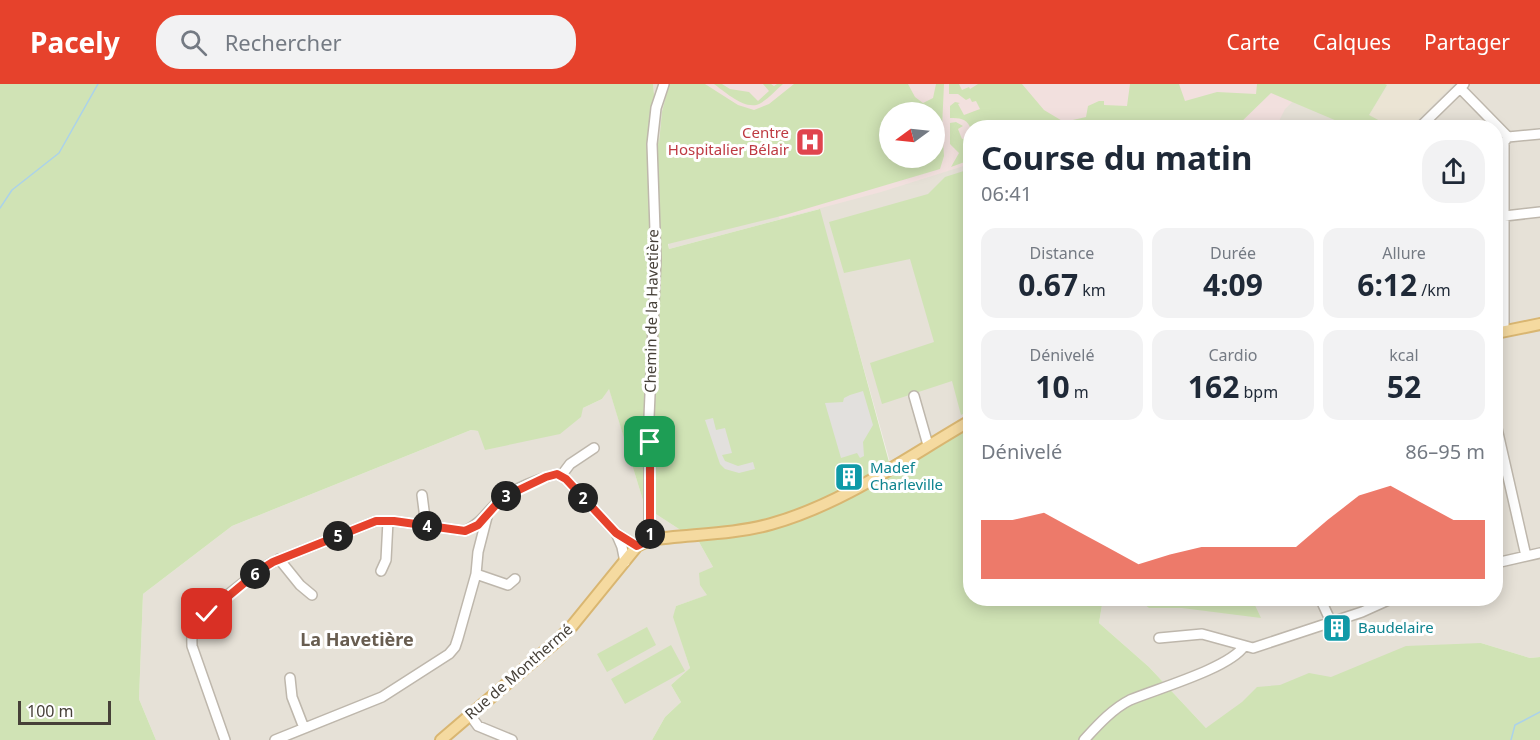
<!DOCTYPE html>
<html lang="fr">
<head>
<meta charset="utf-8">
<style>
	:root { --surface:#fff; --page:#f2f2f3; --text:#1f2937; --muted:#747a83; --accent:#e6422c }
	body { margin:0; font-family:"Noto Sans",sans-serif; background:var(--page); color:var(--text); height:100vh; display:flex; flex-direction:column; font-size:22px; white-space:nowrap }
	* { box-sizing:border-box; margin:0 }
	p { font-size:20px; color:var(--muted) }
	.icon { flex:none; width:33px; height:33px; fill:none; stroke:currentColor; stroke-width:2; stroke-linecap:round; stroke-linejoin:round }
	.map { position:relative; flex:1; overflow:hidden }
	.panel { position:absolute; left:963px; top:36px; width:540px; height:486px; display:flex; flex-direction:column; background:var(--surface); border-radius:24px; box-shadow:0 3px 15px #0003 }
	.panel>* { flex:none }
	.needle { width:39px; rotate:255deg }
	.controls { position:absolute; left:879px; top:18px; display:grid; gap:12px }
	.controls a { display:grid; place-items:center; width:66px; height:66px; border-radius:50%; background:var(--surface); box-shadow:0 3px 15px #0003; font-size:30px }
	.scale { position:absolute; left:18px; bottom:15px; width:93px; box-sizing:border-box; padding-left:6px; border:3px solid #464038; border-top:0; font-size:16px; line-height:21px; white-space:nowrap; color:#464038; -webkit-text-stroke:4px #fff; paint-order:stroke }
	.pin { position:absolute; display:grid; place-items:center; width:51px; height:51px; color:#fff; margin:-26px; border-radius:12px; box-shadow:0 3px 9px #0006 }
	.km { position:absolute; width:30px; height:30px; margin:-15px; border-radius:50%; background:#222; color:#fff; font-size:16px; line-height:30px; text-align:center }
	.round { display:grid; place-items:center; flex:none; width:63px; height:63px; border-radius:24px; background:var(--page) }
	.overview { display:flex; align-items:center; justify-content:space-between; height:102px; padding:0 18px }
	h1 { font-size:33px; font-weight:700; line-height:45px }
	.metrics { display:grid; grid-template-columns:repeat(3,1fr); gap:9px; height:102px; padding:6px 18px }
	.metrics div { display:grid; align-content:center; border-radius:15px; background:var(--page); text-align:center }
	.metrics b { font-size:30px; font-weight:700 }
	.metrics small { font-size:16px; font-weight:400 }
	.metrics p { font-size:16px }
	.chart { height:168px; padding:12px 18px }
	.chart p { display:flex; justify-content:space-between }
	.chart svg { width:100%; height:108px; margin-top:6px; fill:var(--accent); opacity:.7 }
	header { display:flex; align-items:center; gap:36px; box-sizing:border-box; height:84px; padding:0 30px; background:var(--accent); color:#fff }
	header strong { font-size:28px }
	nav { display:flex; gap:33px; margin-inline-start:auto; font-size:21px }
	.search { width:420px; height:54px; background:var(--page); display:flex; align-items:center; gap:15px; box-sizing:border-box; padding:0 21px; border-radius:24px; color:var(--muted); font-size:22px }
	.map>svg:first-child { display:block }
	.residential { fill:#e6e1d7; fill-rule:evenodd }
	.education { fill:#ebe4d4 }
	.medical { fill:#f2e0de; fill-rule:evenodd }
	.green { fill:#d0e3b5; fill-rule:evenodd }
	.parking { fill:#e2e0dd }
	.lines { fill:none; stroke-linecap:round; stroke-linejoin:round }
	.stream { stroke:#abd2ea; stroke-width:1.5 }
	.minor-casing { stroke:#beb7ac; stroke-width:12 }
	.major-casing { stroke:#d9b671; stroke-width:14 }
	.minor { stroke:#fff; stroke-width:9 }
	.major { stroke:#f5daa0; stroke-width:10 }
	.route-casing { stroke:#fff; stroke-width:12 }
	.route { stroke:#e6422c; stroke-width:8 }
	.labels { text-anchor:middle; stroke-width:6; stroke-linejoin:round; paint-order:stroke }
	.health-label { font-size:15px; fill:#be3a42; stroke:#fff; text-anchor:end }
	.street-label { font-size:15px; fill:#464038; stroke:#fff }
	.culture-label { font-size:15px; fill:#0d838f; stroke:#fff; text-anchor:start }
	.quarter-label { font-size:18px; font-weight:bold; fill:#685d50; stroke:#fff }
</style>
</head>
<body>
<header>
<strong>Pacely</strong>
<div class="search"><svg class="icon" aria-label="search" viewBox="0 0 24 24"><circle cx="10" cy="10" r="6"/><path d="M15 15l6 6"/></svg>Rechercher</div>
<nav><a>Carte</a><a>Calques</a><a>Partager</a></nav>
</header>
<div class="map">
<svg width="1540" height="656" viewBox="0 0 1540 656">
	<rect width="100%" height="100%" fill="#f3f0e9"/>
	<path class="residential" d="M653,0H1540V573L1530,574L1481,559L1206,644L1149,583L1099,539L1103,515L1496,514V44H970V344L893,389L819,125L669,165ZM890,28H934V74H890Z
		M609,304L645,423L699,458L713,483L708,511L676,522L674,533L690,584L671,601L681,618L665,633L652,656H156L139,615L143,510L232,442L471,346L478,347L583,324L602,315Z"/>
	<path class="education" d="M1385,0H1454L1410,43H1391L1369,31L1387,2Z"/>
	<path class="medical" d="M694,0H1311L1285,25L1276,43L970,44V80L881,108L780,135ZM890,28H934V74H890Z"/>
	<path class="green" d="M0,0H653L659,60L662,28L669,0H705L738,21L754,26L769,20L794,0H908L915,13L923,19L933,14L936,0H944L942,44L944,72L940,85L785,131L668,160L669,165L820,125L892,389L970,344V514L1103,515L1099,539L1149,583L1206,644L1242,618L1257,603L1280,601L1309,589L1331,593L1406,562L1481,559L1530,574L1540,573V656H652L665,633L681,618L671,601L690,584L673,533L676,522L707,511L700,501L699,489L713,483L699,458L645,423L609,305L602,315L583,324L581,333L560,350L485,366L478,347L471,346L232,442L143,510L139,615L156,656H0ZM890,28H934V74H890Z
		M714,0H722L730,5L749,8L758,17L769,7L763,0H771L774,2L777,0H783C776,6 769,14 761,19C747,28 725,8 714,0Z
		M949,0H959L962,6L969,3L970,5L978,0H1022L1044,26L1064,38L1086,33L1088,22L1099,17H1104V21L1127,22L1130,0H1179L1185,17L1217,8L1256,10L1257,0H1385L1387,1L1369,31L1391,43H1344L1337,37L1271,9L1236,43H975L974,41L970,43C966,34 959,34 950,34V22L955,18L960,19L958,20L964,31L980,25L976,17L972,18L970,14L966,16L958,10H949Z
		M956,38L963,42L958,45L962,55L969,53L970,55V76L951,83L959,69L950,60V39Z
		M970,85V326L961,331L952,297L882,320L870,279L934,258L910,175L844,189L829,138L928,110L945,93Z
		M1138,515H1252L1261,534L1182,524H1149Z
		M647,543L656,561L607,588L597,570Z
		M671,561L685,587L625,620L611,595Z"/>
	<path class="parking" d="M863,307L873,341L863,358L864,372L860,374L857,369L841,374L825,319L843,318L844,314L850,311Z
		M713,334L716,346L725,344L732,369L722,371L725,377L738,382L753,378L755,385L739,389L725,385L720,380L705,336Z"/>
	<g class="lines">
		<path class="stream" d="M0,124L12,106L59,69L98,0
			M1511,656L1515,641L1540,628"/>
		<g class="minor-casing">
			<path id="minor" d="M1460,4L1508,53L1540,50
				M1419,44L1464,0
				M1496,133L1540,128
				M1504,247V58L1508,53
				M914,312L928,361
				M1496,340L1526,472
				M561,392L570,380L594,364
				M422,411L426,442
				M465,447C483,438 486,428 500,416C513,405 541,394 557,390L566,395L616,449L637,462
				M616,449L622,463L625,478
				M649,456V333L656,175L652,60L656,24L664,0
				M279,475L300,501L312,511
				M1496,479L1540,469
				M381,487L386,476L388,437
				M476,490L508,501L515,495
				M1320,514L1331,538
				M1159,554L1202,550L1253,564L1362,528L1393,514
				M290,594L292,613L304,644
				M470,631L478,642L512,656
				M225,656L192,562C192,556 191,550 194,544C205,527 255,488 273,478L376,437H394L465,447
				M275,656L382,613L449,570L455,563L458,554L476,490L478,468L488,429
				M1084,656C1097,642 1112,625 1130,616C1156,605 1230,584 1244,562"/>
		</g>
		<g class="major-casing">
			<path id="major" d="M1496,249L1540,240
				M441,656L558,556L572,542L637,462L649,456C689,450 732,451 771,440C843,420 906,374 970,337"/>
		</g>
		<use href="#minor" class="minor"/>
		<use href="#major" class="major"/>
	</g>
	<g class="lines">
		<g class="route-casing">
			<path id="route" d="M207,530L260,486L273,478L376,437H394L465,447L478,441L502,414L546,393L557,390L566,395L616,449L637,462L649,456L650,451V358"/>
		</g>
		<use href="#route" class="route"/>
	</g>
	<defs>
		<g id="hospital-square" transform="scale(1.5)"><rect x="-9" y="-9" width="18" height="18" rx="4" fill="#e0444e" stroke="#fff"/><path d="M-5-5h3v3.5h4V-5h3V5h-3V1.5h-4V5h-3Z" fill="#fff"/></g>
		<g id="building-square" transform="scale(1.5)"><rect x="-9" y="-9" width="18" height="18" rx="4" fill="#0f9aa8" stroke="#fff"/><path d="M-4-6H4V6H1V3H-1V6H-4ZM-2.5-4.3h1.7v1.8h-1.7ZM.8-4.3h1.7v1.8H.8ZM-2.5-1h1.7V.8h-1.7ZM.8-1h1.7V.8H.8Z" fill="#fff"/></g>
	</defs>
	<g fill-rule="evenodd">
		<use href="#hospital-square" x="810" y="58"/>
		<use href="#building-square" x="849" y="393"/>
		<use href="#building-square" x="1337" y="544"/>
	</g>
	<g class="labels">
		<g class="health-label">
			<text x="789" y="54">Centre<tspan x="789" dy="17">Hospitalier Bélair</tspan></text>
		</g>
		<g class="street-label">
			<text transform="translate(652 227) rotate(-89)" y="5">Chemin de la Havetière</text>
			<text transform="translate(519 588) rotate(-41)" y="5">Rue de Monthermé</text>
		</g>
		<g class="culture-label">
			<text x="870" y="389">Madef<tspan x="870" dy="17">Charleville</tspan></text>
			<text x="1358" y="549">Baudelaire</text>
		</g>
		<g class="quarter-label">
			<text x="357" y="562">La Havetière</text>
		</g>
	</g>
</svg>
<div class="controls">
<a><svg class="needle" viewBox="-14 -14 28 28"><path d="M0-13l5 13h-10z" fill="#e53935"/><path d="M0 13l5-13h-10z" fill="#747a83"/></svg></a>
</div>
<div class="scale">100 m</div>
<div class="pin" style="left:650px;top:358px;background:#1e9e55"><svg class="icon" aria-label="arrive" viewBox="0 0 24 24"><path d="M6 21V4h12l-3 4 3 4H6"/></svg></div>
<div class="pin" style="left:207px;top:530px;background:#d93025"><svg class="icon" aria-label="check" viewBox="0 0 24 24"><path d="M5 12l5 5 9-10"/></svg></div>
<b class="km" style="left:650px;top:450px">1</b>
<b class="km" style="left:583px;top:414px">2</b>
<b class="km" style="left:506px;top:412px">3</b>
<b class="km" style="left:427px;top:442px">4</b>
<b class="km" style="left:338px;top:452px">5</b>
<b class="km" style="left:255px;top:490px">6</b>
<section class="panel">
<div class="overview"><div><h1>Course du matin</h1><p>06:41</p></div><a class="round"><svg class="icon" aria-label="share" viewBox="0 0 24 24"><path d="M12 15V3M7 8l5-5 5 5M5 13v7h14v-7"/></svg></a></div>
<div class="metrics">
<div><p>Distance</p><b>0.67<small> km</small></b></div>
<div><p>Durée</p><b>4:09</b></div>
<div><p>Allure</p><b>6:12<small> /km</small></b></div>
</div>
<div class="metrics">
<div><p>Dénivelé</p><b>10<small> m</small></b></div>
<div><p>Cardio</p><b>162<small> bpm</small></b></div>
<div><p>kcal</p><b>52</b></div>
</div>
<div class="chart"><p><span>Dénivelé</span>86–95 m</p>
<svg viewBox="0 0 160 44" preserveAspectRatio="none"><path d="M0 44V20L10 20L20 17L30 24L40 31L50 38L60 34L70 31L80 31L90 31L100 31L110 20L120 10L130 6L140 13L150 20L160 20V44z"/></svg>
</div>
</section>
</div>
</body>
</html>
